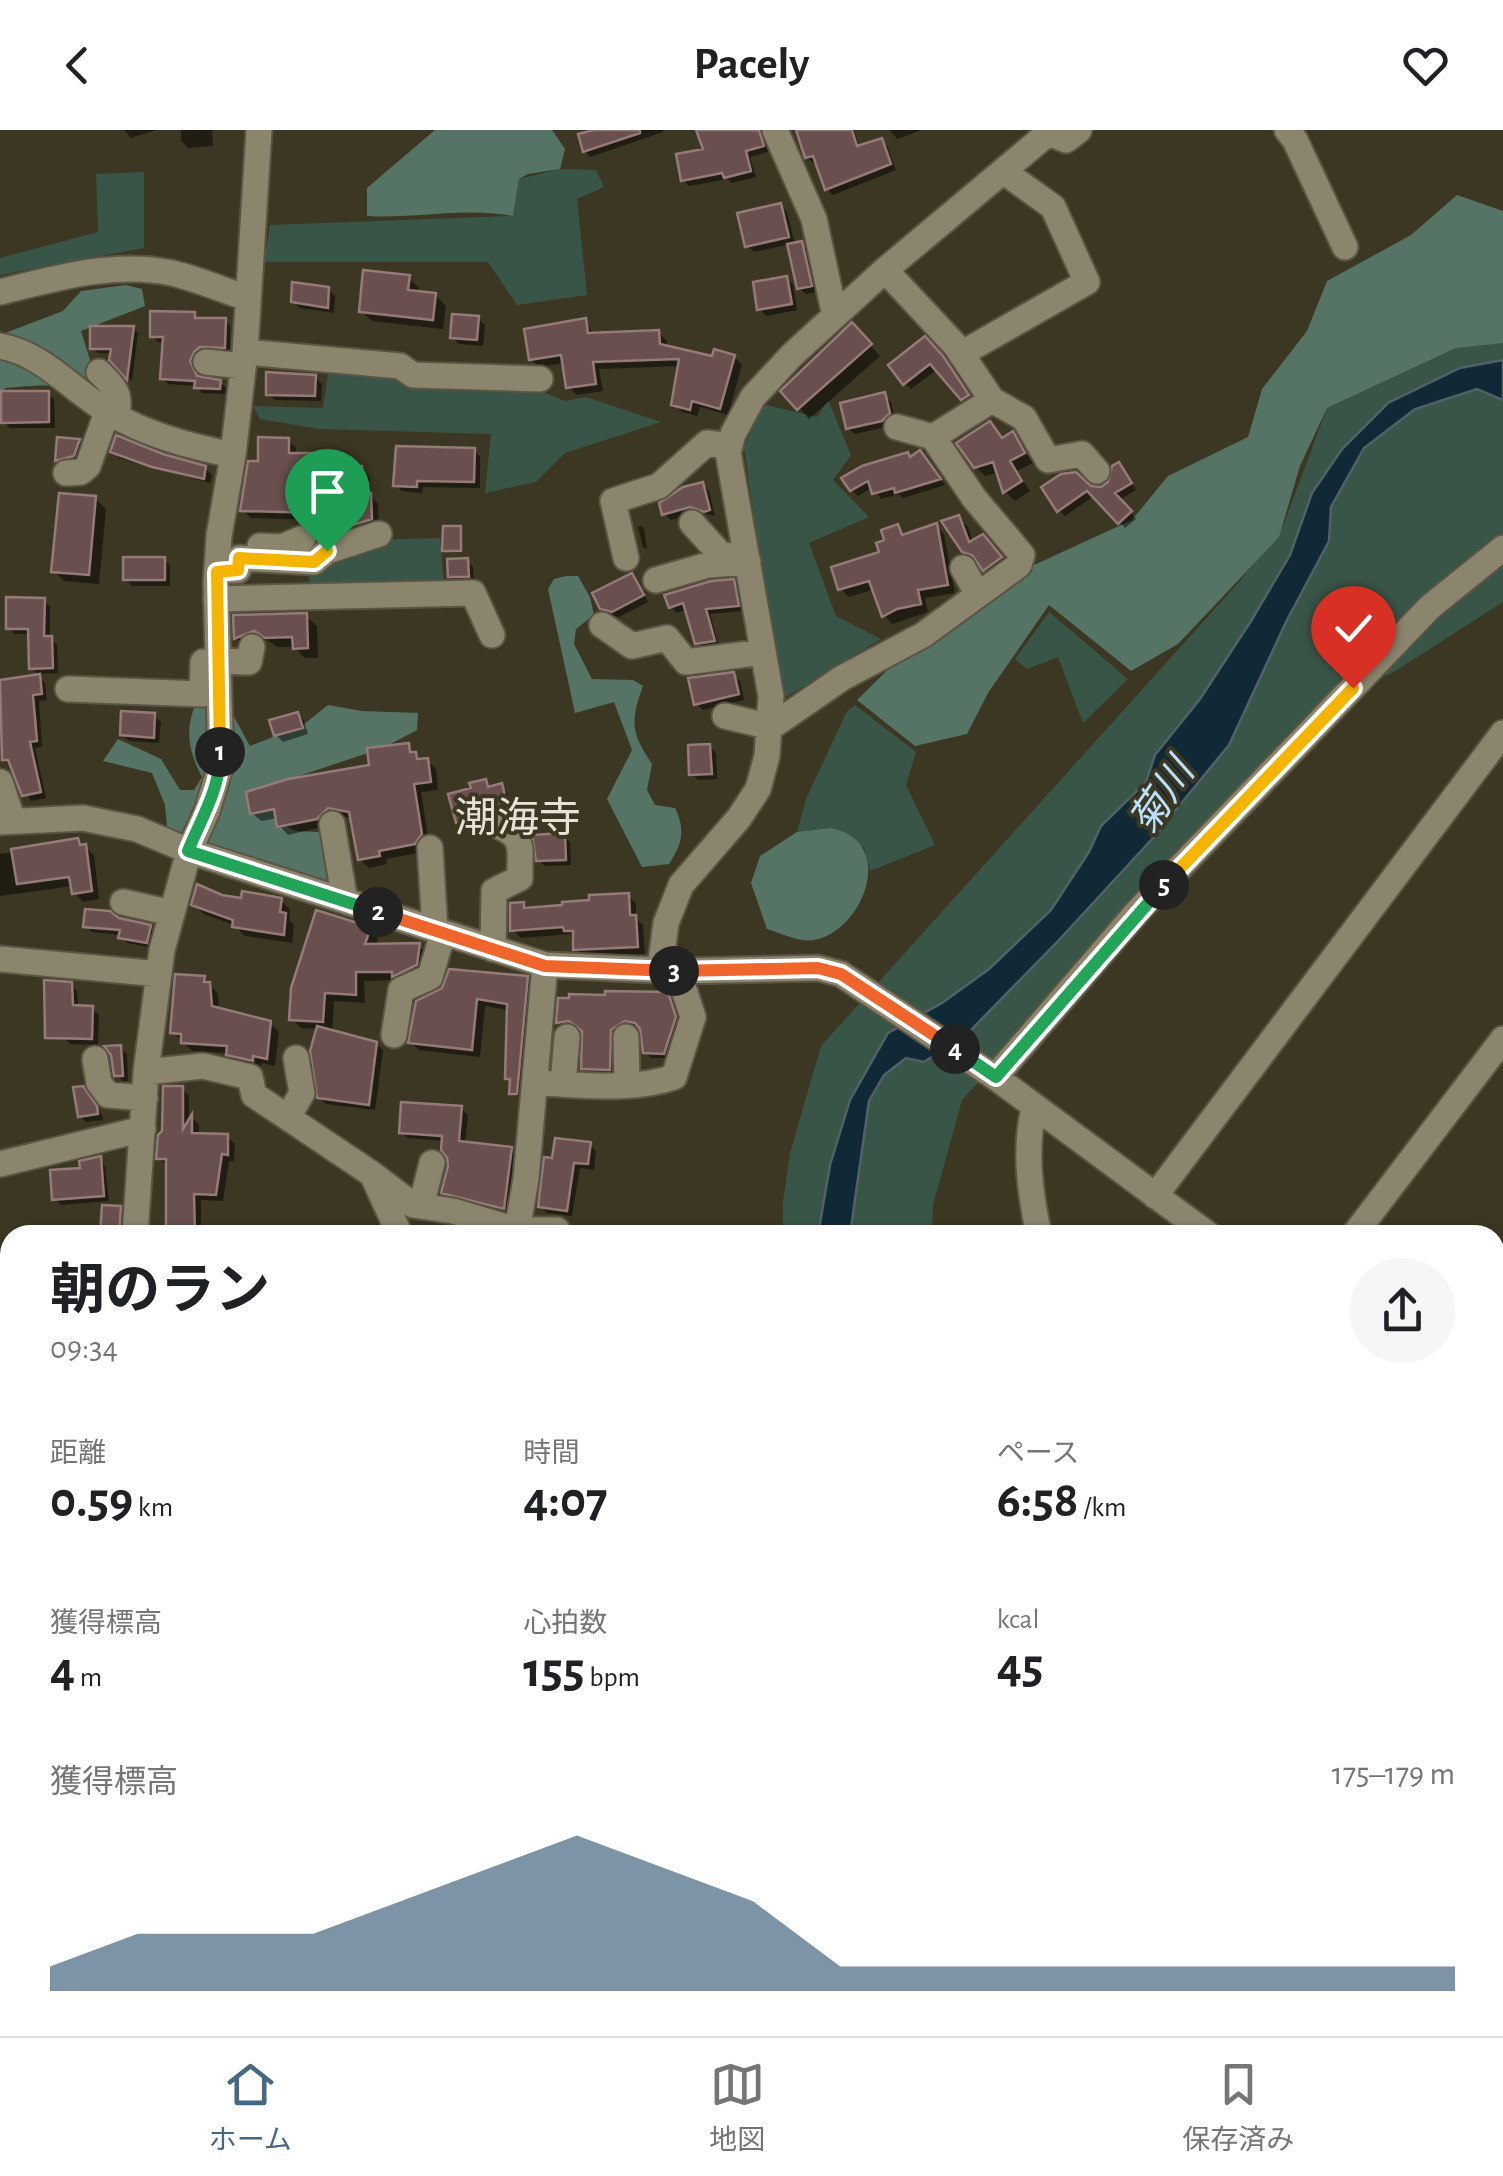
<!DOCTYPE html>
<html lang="ja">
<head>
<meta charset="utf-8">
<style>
	:root { --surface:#fff; --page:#f6f6f6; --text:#202124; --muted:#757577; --line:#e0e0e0; --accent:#476883 }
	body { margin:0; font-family:"Alegreya Sans","Noto Sans JP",sans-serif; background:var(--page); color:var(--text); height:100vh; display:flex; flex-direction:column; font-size:38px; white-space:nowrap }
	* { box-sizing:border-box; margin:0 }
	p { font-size:32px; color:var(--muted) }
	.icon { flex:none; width:55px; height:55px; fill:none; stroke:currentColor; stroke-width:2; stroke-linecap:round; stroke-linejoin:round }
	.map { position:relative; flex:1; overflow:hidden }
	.side { position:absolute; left:0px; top:1095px; width:1505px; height:812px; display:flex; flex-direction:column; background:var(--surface); border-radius:30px 30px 0 0; box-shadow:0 2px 8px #0004 }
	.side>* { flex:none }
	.pin { position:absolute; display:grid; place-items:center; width:85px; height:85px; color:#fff; margin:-102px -42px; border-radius:50% 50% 50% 0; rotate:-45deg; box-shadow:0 0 10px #0007 }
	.pin .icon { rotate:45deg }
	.km { position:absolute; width:50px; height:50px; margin:-25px; border-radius:50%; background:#222; color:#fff; font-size:28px; line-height:50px; text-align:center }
	.round { display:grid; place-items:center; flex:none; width:105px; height:105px; border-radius:52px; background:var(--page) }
	.overview { display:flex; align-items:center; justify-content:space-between; height:170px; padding:0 50px }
	h1 { font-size:55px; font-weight:700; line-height:75px }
	.figures { display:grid; grid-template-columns:repeat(3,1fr); gap:15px; height:170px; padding:10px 50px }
	.figures div { display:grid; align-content:center }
	.figures b { font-size:50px; font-weight:700 }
	.figures small { font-size:28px; font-weight:400 }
	.figures p { font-size:28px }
	.chart { height:280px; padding:20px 50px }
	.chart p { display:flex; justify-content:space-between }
	.chart svg { width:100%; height:180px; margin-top:10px; fill:var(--accent); opacity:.7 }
	header { display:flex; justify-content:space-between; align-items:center; height:130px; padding:0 50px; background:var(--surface); font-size:45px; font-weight:700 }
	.tab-bar { display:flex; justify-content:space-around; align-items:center; height:140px; border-top:2px solid var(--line); background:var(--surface); font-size:28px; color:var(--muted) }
	.tab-bar a { display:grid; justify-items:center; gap:5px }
	.tab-bar .on { color:var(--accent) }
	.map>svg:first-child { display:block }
	.green { fill:#395548 }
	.forest { fill:#567466 }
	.water { fill:#112937; stroke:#516167; stroke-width:2.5 }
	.shadow { fill:#0007 }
	.building { fill:#694f4e; stroke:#957a78; stroke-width:2.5 }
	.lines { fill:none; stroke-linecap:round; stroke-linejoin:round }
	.minor-casing { stroke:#5a5543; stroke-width:29 }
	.minor { stroke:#8b856e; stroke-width:25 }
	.rail { stroke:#b1ad9e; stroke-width:6; stroke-dasharray:15 8; stroke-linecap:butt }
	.split-1-casing { stroke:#fff; stroke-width:20 }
	.split-2-casing { stroke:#fff; stroke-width:20 }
	.split-3-casing { stroke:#fff; stroke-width:20 }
	.split-4-casing { stroke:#fff; stroke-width:20 }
	.split-5-casing { stroke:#fff; stroke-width:20 }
	.split-6-casing { stroke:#fff; stroke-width:20 }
	.split-1 { stroke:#f5b400; stroke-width:12 }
	.split-2 { stroke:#22a559; stroke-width:12 }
	.split-3 { stroke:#f0652b; stroke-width:12 }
	.split-4 { stroke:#f0652b; stroke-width:12 }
	.split-5 { stroke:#22a559; stroke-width:12 }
	.split-6 { stroke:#f5b400; stroke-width:12 }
	.labels { text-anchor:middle; stroke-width:8; stroke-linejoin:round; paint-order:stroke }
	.water-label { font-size:40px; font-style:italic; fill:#b8e1fb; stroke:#3c3722 }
	.quarter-label { font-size:42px; fill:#e6e3d6; stroke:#3c3722 }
</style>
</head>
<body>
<header><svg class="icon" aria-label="back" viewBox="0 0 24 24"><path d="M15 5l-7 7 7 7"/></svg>Pacely<svg class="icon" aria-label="heart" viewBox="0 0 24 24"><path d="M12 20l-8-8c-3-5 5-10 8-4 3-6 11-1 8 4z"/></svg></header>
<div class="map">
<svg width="1503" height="1906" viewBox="0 0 1503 1906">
	<rect width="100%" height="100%" fill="#3c3722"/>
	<path class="green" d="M560,39L596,40L604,57L577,69L587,165L517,175L488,132H264L270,95L513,86L519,49Z
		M144,42V118L0,145V128L98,102L96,44Z
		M1503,212V472L1389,545L1380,546L1152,767L962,970L933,1075L932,1105H783V1072L790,1023L821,916L1239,452L1283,396L1327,278L1456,218Z
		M328,244L392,246L541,261L565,271L586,267L661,292L565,323L536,352L485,363L491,304L320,299L260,289L253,276L323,278Z
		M828,270L851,325L833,350L869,387L809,413L836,486L881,509L786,567L768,480L744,318L762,274L817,287Z
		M440,408L445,469L313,478L307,433L368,410Z
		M1049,482L1128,549L1083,593L1058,527L1027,539L1015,529Z
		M855,575L916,622L906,655L935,715L870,741L864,718L830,698L797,702L806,669L847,581Z
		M1187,1898H1428L1434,1906H1193Z"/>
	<path class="forest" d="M435,0H552L565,19L560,39L528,44L519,49L513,86C464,77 416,89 367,86V58Z
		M1457,65L1503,81V213L1456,218L1327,278L1300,336L1279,407L1178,514L1131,541L1049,475L988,563L967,604L915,616L857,570L923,505L982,459L1132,390L1168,346L1248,307L1262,259L1307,201L1327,151L1411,105Z
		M126,155L142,159L145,176L81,201L92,236L109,270C64,253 51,254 5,258L0,270V205L63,181L81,161Z
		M566,446H578L590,467L594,485L576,499L574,514L592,549L633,550L643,556C630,592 631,603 652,634L647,660L655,675L675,678C686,701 682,714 669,734L642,737L607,669L632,620L614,572L575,583L548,459L554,449Z
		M206,553L227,574L250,616L303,595L328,575L362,581L418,583L417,600L383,618L296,647L281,661L283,695L296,701L319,702L332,718L331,755L168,707L165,675L152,643L103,631L118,609L161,629L180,660H194L202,647C183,612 186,587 206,553Z
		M830,698C898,710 864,801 814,810C800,813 781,803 767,799L751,753L760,726L797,702Z
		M727,1898H835L841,1906H725Z"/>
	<path class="water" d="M1503,230V270L1477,259L1415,279L1364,318L1331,377L1329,411L1286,492L1229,615L1152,709L1059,810L967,904L924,932L906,928L884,945L869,971L850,1105H818L830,1035L850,970L888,903L942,873L989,839L1051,780L1089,722L1101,696L1146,652L1155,625L1200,569L1251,491L1290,425L1312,363L1342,319L1388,273L1460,238Z
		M1266,1898H1349L1358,1906H1272Z"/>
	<path class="shadow" d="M124,0H156L131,8Z
		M181,0H212L213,16L188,18L181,11Z
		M604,0H663V2L590,27L585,21Z
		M699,0H766L764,7L768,22L750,27L756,47L732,53L728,49L689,56L683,50L706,21Z
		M809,0H854L860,18L881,11L887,16L896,40L833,65L827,59L818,31L813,33L807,27Z
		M890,0H922L897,9Z
		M780,75L787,82L795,115L801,114L808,120L817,162L806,164L799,158L790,114L754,122L748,116Z
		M408,147L419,158L418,163L435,165L446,176L443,199L372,191L361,181Z
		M786,149L793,155L797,180L766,186L760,179Z
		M328,160L335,166L334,183L300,178L293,171Z
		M194,184L201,191L225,190L230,196V222L199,227L194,239L200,249L220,252L226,258L225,264L202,263L197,256L168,254L162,248L165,212H158L153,206Z
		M478,188L485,195L483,216L459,214L453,207Z
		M585,191L594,205L658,202L667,211V219L714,229L734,227L742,235L728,285L700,277L697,286L682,282L674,274L680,236L599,239L603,261L577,265L569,257L565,233L539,237L531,229Z
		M133,198L138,203L132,251L112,229L113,223H98L93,218Z
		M862,206L880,226L809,289L784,261Z
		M925,210L949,236L974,272L970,275L938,239L911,259L905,253Z
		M315,247L322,254L321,271L275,270L268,264Z
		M48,263L54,270L55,298H10L4,292Z
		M884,265L891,272L895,290L889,296L855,304L848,298Z
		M990,294L1003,310L1012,304L1033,333L1017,341L1030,361L1015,371L1006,362L999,342L985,346L976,337Z
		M60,310L79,312L85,318L80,332L64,336L58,330Z
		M288,310L296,318V326H326L334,334V339L361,338L369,346L370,365L378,374L379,397L356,404L328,406L320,398V390L251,388L243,380L260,334Z
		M474,320L480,327V358L423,357L422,363L402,361L396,355Z
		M113,322L162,326L205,338L212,345L210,353L119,328Z
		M908,324L912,329L926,330L945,355L903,368L899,364L881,369L873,357L858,366L852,360Z
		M1124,341L1136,360L1119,370L1136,389L1125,398L1094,366L1065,386L1059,380L1090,358L1102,359Z
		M702,354L709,361L715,386L698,382L671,390L664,383Z
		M95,369L106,379L99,454L64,451L54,441Z
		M958,388L968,397L973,412L992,416L1010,437L994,449L980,432L974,431L964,420Z
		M641,396L644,399L647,419L643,417L638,397Z
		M936,396L944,404L955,463L925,468L928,482L892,494L884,485L875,459L849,467L841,459L882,424L897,397L906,406Z
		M460,398L462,423L447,422L445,420Z
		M164,429L170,436V456H132L126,449Z
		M467,431L473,437L474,452L457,453L450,446Z
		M632,446L648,472L619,487L610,485L602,478Z
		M733,452L739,458L743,481L710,484L719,516L703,519L697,513L687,479L677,483L671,477Z
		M44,470L50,477V508L57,515L58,543L38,544L32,538L30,504H15L8,498Z
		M306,486L317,496L318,528H305L294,517H278L267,510L246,518L236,508V487Z
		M733,545L740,551L744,570L703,580L696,573Z
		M39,547L45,554L47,570L39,571L42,617L35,618L46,668L31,671L5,629L0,552Z
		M297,584L304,591L308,604L283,612L276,605Z
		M154,586L161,592L159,613L129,611L122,604Z
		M408,616L422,631L427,630L436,639L438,660L421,662L429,714L423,722L386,729L387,734L369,738L360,729L352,688L338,686L326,696L288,705L280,696L278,688L261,691L252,683L372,637Z
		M709,616L716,623L717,649L698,650L692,643Z
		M485,651L492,658L501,656L507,663L513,685L501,684L490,691L464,698L458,692L474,660Z
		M564,706L570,712L571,735L545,736L539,730Z
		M78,711L94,725L99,769L83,772L75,763L73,756L0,766V724Z
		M628,766L636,773V789L643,795L645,824L584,827L576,819L570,804L521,808L513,800L523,774L529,780L565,777Z
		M222,767L281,770L290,780L289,790L294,795L292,813L245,806L234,795L204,784L194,774Z
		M86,796L150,797L156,804L153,818L127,813L121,805L92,802Z
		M369,799L378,809L376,817L419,816L428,825L425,844L399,850L364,851L365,873L334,871L332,903L376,914L383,920L375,980L326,974L319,967V899L301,898L292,889Z
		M204,848L218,864L219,880L270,893L279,902L275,936L261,933V938L237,933L228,923L192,921L173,902Z
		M527,849L535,857L525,971L512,963V953L508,948L509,880L485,876L480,927L419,920L411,912L418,873Z
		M71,854L77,861L78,878L92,879L99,885L98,915L70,914L63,907Z
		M667,864L673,871L680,894L670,928H651L645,922L642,900L634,895L622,899L615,944H589L583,938V898L564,897L559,892Z
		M120,918L127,924L128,951H123L117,945Z
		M182,958L189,966V994L193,988L199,995V1006L227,1007L235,1014L234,1031H229L223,1071L201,1070V1105H152L154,1095H169L167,1036L159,1028Z
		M89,966L102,985L103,990L86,992L80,986Z
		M461,978L468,985L465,1014L511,1020L518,1026L510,1084L450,1068L444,1062L450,1036L444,1011L408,1008L401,1002Z
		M589,1014L596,1021L594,1040L580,1038L572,1086L547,1083L540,1076L555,1030Z
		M99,1029L105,1036L109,1071L61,1075L55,1068Z
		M120,1079L126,1085L125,1105H105Z
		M0,1188L10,1189V1222L3,1221L2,1264Z
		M0,1329L10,1333V1418H0Z
		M0,1475L10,1476V1545L5,1540L7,1512L0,1511Z
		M113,1898H300L328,1900V1898H346L343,1906H219L214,1902L165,1898L164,1906H112Z
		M369,1898H394L393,1906H369Z
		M500,1898H599L600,1906H508Z"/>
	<path class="building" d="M594,0H640V3L583,22L578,4Z
		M696,0H759L764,16L746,21L751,41L724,48L722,43L681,51L676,24L703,19Z
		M796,0H852L857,16L882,8L891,34L825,60L813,26L805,28Z
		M781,73L789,107L745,117L737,83Z
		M802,111L812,156L797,159L787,114Z
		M363,140L410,145L408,160L436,163L433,190L359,182Z
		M787,146L792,174L757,180L753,152Z
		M292,152L329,157L328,178L291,172Z
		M150,181L195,182V188H226L225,218L200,217L194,222L190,231L197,246L221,250L220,259L194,258L195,251L160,249L163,207H150Z
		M452,184L479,186L477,210L450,208Z
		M586,188L588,203L659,200L660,214L712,226L714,219L735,225L720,279L692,271L690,280L671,275L679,229L593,232L596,254L566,258L561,225L529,230L524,199Z
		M852,192L872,214L797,280L780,261Z
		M90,196H134L127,250L109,230L111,219H90Z
		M925,206L943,226L969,265L961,270L930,234L903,255L888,235Z
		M266,242L316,245L315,266L266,265Z
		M1,261H49V292L1,293Z
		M885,262L890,283L882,291L846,299L840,273Z
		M990,291L1002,308L1013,301L1025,323L1010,331L1022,351L1003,363L993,332L974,338L956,313Z
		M116,305L163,324L206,336L204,349L152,337L110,322Z
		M57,307L80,309L74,326L55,331Z
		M258,307L289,308V323H327V336H362L363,363H371L372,389L347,397L318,399L317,383L240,381L248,331H258Z
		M396,316L475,318L474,352L417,351V357L393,356Z
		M920,320L941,349L895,363L894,358L872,364L868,351L850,361L841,348L862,336L908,322L910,327Z
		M1119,332L1132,353L1115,363L1132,381L1118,394L1087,361L1057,382L1041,357L1061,344L1076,342L1091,356L1101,357L1108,352L1112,336Z
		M703,352L710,380L704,382L690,377L662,385L659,373L683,357Z
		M59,363L96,366L89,445L51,442Z
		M959,385L969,412L983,404L1002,427L983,441L972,425L962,422L941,391Z
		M937,393L948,455L918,460L921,474L897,479L882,487L869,451L838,460L831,437L879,422L876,413L884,410L881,400L898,394L902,405Z
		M443,396H461V421H442Z
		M123,427H165V450H123Z
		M468,428L469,447H448L447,429Z
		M632,443L644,465L612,482L600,479L592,463Z
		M734,449L739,476L706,479L715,511L695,514L683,473L669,478L664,465L711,451Z
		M6,467L45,468L44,506H52L53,538L29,539L28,499H6Z
		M307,483L308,518L293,519L292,507L265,508L254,501L234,509L233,485Z
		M734,542L739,564L694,575L688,548Z
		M40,544L42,564L33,565L37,611L30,612L41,662L22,666L8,630H2L0,550Z
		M121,581L155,583L154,608L120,605Z
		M298,582L303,598L274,606L269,590Z
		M409,613L410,622H416L417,629L428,628L431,652L414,654L422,704L415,714L379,721L380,726L358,730L349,682L328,678L317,689L277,697L274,679L250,684L246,662L288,649L369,635L367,618Z
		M710,614L712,644L689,645L688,615Z
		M486,649L488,657L502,653L508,679H494L483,686L456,693L448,664L471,658L469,653Z
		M565,703L566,730L536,731L532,705Z
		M78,708L80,715L86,714L92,761L72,764L69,747L17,754L11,719Z
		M197,754L222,765L241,768L242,761L282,768L280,782L286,783L284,805L232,797L233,790L191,775Z
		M629,763L630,785H636L638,817L573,820V801H564L563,797L510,801V773L524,772V778L562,775V772L589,770V765Z
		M85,779L110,781L119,788L151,795L147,813L118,808L120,800L83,797Z
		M316,780L371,797L365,814L420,813L417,835L392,847V842H356V865L325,863L323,892L289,890L291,858Z
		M449,839L528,846L517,964H509L510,949H505L507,874L477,869L472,920L408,913L416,871L442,858Z
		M175,844L205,846L204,852H210L212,876L271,891L267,929L253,926V931L226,925L227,916L181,913V904L170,903Z
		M44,850L72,852L73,875L93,876L92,909L45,908Z
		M605,861L668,862L676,887L664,924L643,923L640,899L635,893L625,891L611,900L610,940L581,939L582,901L569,891L556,893L558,868H569V864L605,865Z
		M317,896L377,912L369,975L317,968L310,921Z
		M121,915L123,946H114L111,925L104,916Z
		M83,956L97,976L98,984L78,987L73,957Z
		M163,956H183V999L192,984V1003L228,1004V1025L222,1024L216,1065L194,1064L195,1105H166V1029H156L158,1005L162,1001Z
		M401,972L462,976L459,1011L512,1017L504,1079L441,1063L448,1036L447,1028L441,1020L442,1006L399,1003Z
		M555,1008L591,1012L588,1034L574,1033L567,1081L538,1077L544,1027L552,1028Z
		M101,1026L104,1066L52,1070L50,1040L80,1038L79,1031Z
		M102,1075L121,1076L119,1105L100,1104Z"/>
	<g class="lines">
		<g class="minor-casing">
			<path id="minor" d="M775,0L814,89L835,186
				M1287,0L1295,10L1345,117
				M1049,3L1066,10L1079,0
				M0,162C56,148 114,131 172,143C197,149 223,160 247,168
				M0,216C42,223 72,260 107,281C146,305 189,316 233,325
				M245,222L400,236L413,245L540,249
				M961,224L1087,152L1053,77L1003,41
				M206,232L243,236
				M99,242C115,257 121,264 117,286
				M992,270L1024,288L1048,330L1082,324L1097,341
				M897,297L933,307
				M66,343L81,342L88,336L107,282
				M692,393L722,426L743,424
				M260,416L282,417L303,408
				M626,428L613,371L659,356L707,313L730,316
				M963,438L977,463
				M217,441L238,440L239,428L314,432L327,421L379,404
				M656,450L708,435L748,432
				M216,469L473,463L492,505
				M602,495L632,516L667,508L686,532L763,522
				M218,531L249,532L252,517
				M68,559L202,564L203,532
				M725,586L771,597L842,548L923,505L1019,435L1022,425L974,368L933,307L992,270L956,216L885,140
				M0,652L13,691
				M0,692L83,688L137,699L189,721L545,835L678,841L818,838L841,844L995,947L1209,1105
				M332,694L345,771
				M430,718L435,800
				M123,772L172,783
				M493,819L494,761L520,748C519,718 527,708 496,695
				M0,829L159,844
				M660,839L666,793L681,755L739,688L758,659L767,626L771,566L728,322L733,304L753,267L792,225L885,140L1052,0
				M394,905L401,860L430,847L443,803
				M626,907L627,954
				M95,929L99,953L108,965L145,968
				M146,942L203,936L250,947L254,965L372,1044L400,1105
				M995,947L1137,782L1430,477L1503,418
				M535,953C580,954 631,962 674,947L693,887L678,841
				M563,954L567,907
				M1034,978C1024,1020 1030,1063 1039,1105
				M288,987L302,963L296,928
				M0,1034L143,999
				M372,1044L413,1075L453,1081L517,1100L526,1049L545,835
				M1155,1066L1503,603
				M421,1076L432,1033
				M517,1100H557
				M135,1105L146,942L162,820L189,721L207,681L221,635L216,453L219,406L233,325L245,222L259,0
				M1354,1105L1503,909
				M0,1310L10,1311
				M1495,1319L1503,1324
				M0,1454L10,1455
				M1495,1547L1503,1552
				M0,1708L10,1707
				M924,1898L929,1906
				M1168,1898L1173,1906
				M89,1906V1898
				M351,1906L352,1898
				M613,1906L621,1899"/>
		</g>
		<use href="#minor" class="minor"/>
		<path class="rail" d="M1475,1906L1494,1898"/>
	</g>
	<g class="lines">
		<g class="split-1-casing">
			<path id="split-1" d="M220,622L217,442L238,440L239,428L314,432L327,421"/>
		</g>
		<g class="split-2-casing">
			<path id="split-2" d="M220,622C221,657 201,689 188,721L378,782"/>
		</g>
		<g class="split-3-casing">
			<path id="split-3" d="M378,782L545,836L674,841"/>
		</g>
		<g class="split-4-casing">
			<path id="split-4" d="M674,841L818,838L841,844L955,919"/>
		</g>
		<g class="split-5-casing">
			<path id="split-5" d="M955,919L996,947L1164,755"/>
		</g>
		<g class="split-6-casing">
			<path id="split-6" d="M1164,755L1353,558"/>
		</g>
		<use href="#split-1" class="split-1"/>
		<use href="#split-2" class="split-2"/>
		<use href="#split-3" class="split-3"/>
		<use href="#split-4" class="split-4"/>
		<use href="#split-5" class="split-5"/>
		<use href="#split-6" class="split-6"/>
	</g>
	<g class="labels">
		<g class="water-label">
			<text transform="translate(1161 666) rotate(-56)" y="14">菊川</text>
		</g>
		<g class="quarter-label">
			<text x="518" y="702">潮海寺</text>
		</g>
	</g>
</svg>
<div class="pin" style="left:327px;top:421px;background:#1e9e55"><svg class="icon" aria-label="arrive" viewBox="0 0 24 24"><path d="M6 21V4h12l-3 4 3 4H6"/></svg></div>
<div class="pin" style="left:1353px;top:558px;background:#d93025"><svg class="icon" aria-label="check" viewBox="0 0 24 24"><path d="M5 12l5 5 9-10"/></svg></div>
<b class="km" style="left:220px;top:622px">1</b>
<b class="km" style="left:378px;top:782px">2</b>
<b class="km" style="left:674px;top:841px">3</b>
<b class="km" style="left:955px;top:919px">4</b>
<b class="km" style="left:1164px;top:755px">5</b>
<section class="side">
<div class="overview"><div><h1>朝のラン</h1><p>09:34</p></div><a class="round"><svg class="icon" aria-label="share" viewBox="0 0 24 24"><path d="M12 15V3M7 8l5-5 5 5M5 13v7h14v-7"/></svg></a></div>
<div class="figures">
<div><p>距離</p><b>0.59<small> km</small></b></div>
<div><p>時間</p><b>4:07</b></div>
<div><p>ペース</p><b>6:58<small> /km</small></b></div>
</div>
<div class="figures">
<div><p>獲得標高</p><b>4<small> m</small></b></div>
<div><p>心拍数</p><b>155<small> bpm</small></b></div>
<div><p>kcal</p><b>45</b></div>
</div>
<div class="chart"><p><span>獲得標高</span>175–179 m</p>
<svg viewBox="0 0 160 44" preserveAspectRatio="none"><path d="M0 44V38L10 30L20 30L30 30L40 22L50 14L60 6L70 14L80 22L90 38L100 38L110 38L120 38L130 38L140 38L150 38L160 38V44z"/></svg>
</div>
</section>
</div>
<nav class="tab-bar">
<a class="on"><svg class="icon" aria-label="home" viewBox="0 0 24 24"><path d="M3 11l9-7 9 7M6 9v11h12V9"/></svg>ホーム</a>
<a><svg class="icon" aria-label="map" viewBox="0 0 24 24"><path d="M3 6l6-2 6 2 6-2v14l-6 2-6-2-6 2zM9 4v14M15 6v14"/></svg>地図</a>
<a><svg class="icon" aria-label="saved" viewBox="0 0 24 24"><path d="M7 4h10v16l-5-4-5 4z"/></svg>保存済み</a>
</nav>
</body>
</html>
